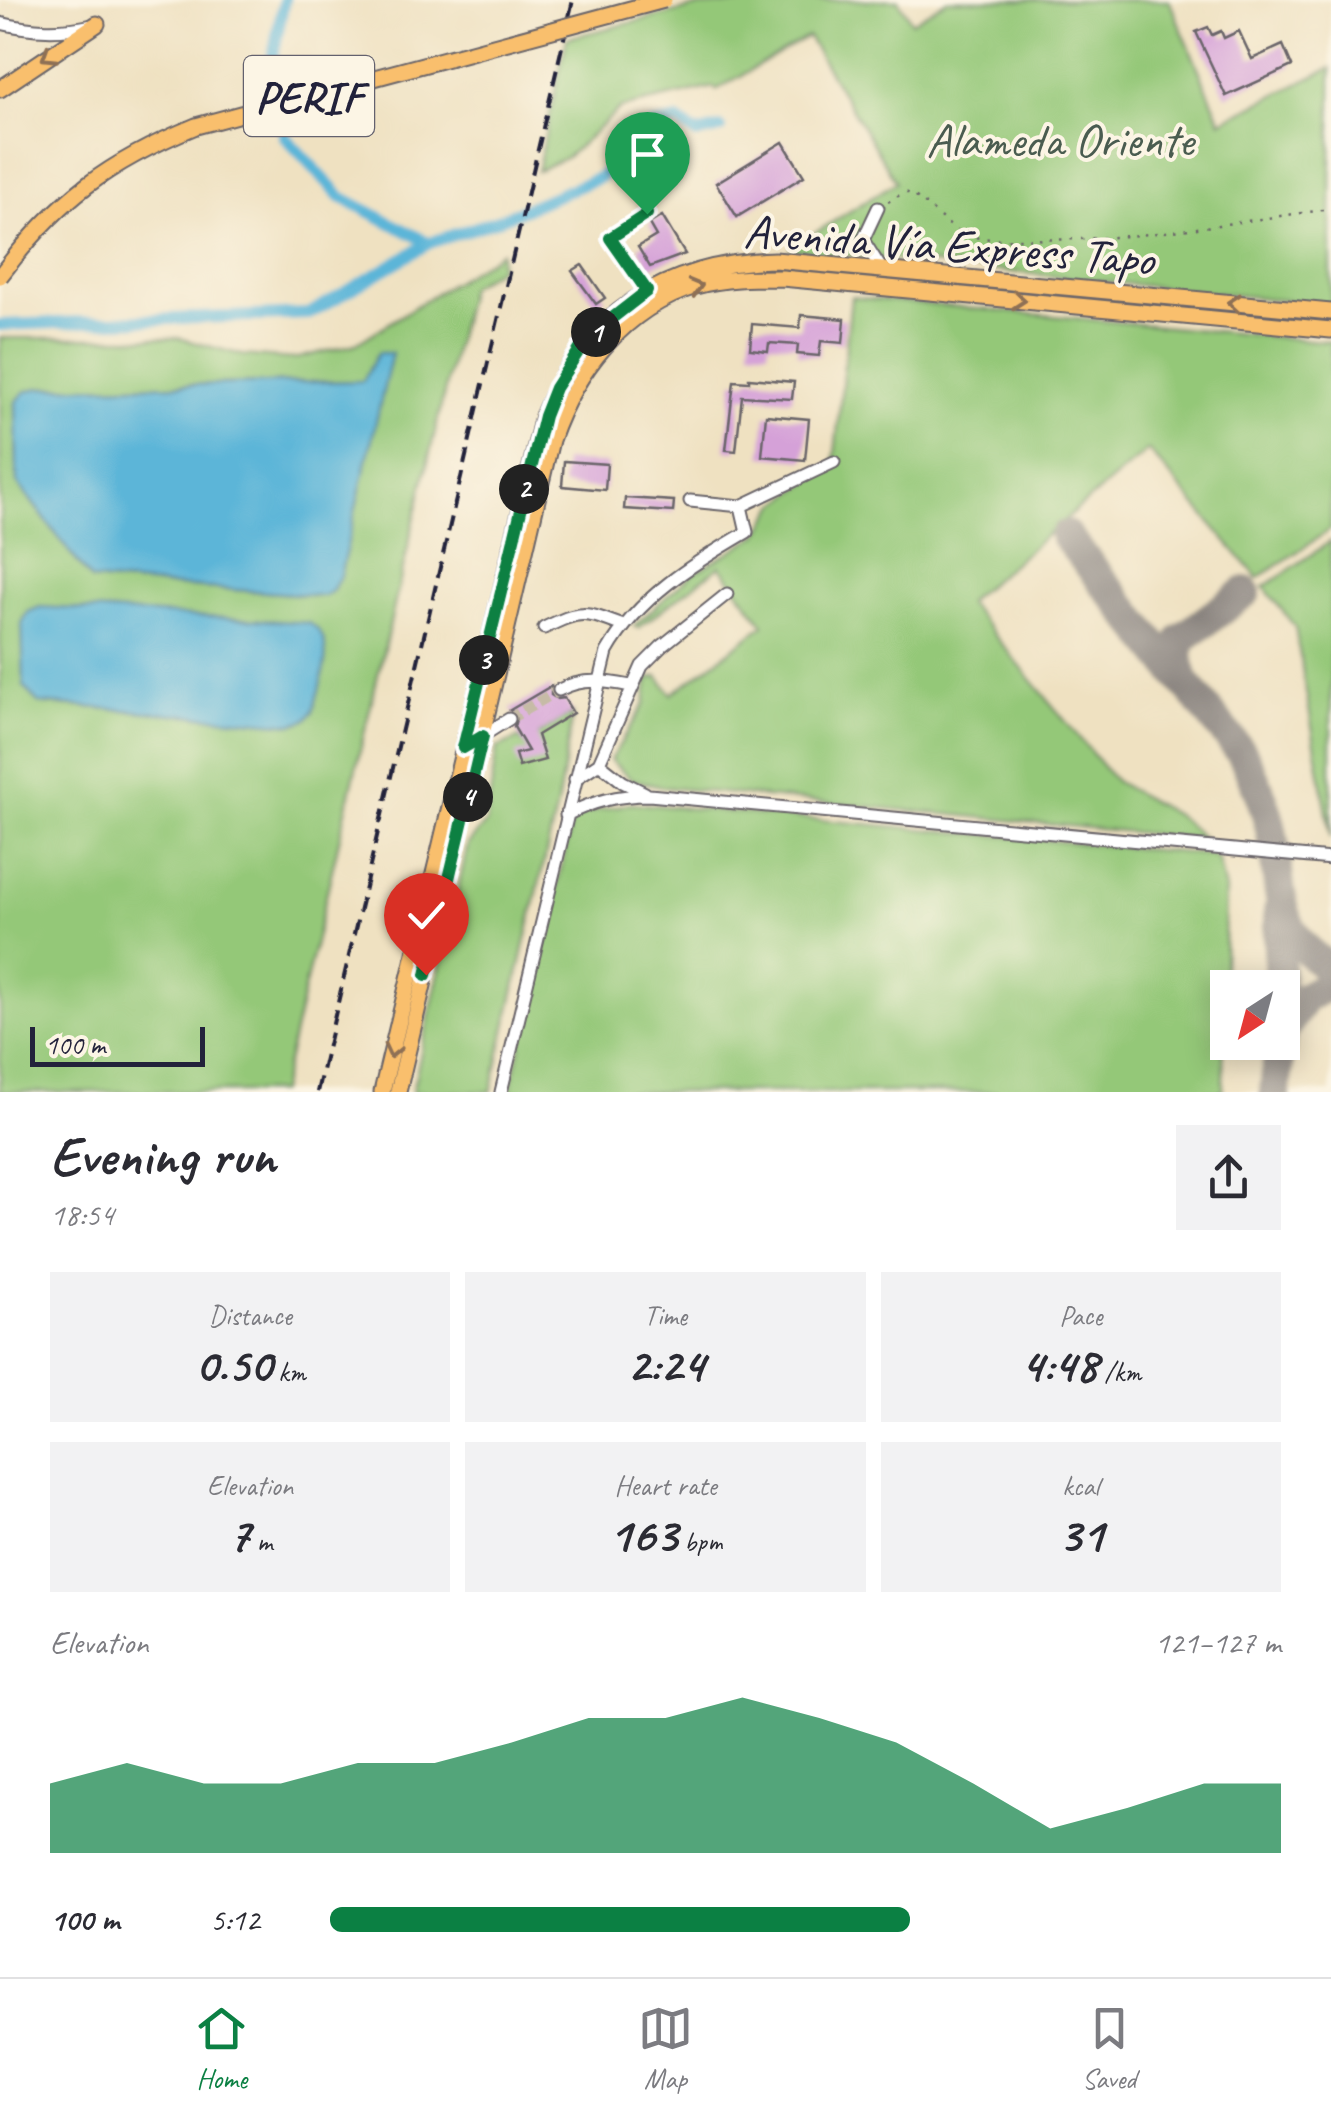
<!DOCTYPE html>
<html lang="en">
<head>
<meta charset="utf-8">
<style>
	:root { --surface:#fff; --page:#f2f2f3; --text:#2b2b33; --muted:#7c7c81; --line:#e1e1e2; --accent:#0b8043 }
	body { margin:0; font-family:Caveat,sans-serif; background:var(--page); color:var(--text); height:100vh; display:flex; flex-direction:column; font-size:38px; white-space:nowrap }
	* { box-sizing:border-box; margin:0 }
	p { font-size:32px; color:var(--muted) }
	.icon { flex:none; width:55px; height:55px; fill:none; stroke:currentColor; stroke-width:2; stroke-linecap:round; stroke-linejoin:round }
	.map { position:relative; height:1092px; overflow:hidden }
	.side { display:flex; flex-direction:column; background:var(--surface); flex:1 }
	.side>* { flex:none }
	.needle { width:65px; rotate:216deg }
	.tools { position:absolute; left:1210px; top:970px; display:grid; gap:20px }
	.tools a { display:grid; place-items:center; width:90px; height:90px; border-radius:0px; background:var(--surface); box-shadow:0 5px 25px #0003; font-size:50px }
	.scale { position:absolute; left:30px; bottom:25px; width:175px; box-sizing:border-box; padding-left:10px; border:5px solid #22223b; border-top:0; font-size:28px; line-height:35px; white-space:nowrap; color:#22223b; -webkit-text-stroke:8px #fcf5e5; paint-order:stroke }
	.pin { position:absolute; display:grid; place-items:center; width:85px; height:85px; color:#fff; margin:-102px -42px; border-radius:50% 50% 50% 0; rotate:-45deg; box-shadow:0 0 10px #0007 }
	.pin .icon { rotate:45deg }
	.km { position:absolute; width:50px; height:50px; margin:-25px; border-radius:50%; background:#222; color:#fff; font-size:28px; line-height:50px; text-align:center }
	.round { display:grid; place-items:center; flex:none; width:105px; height:105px; border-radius:0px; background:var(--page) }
	.headline { display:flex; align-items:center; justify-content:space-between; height:170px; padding:0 50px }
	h1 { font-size:55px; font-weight:700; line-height:75px }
	.figures { display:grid; grid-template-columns:repeat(3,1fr); gap:15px; height:170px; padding:10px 50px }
	.figures div { display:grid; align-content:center; border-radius:0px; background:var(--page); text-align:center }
	.figures b { font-size:50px; font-weight:700 }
	.figures small { font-size:28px; font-weight:400 }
	.figures p { font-size:28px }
	.chart { height:280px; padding:20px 50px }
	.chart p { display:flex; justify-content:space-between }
	.chart svg { width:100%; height:180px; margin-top:10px; fill:var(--accent); opacity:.7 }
	ul { padding:0 50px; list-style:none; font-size:32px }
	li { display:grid; grid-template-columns:160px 120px 1fr; align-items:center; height:75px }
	li i { height:25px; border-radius:12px; background:var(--accent) }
	.tab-bar { display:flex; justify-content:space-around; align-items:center; height:140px; border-top:2px solid var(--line); background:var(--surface); font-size:28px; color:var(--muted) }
	.tab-bar a { display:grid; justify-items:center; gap:5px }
	.tab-bar .on { color:var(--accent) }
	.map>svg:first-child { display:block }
	.green { fill:#94c878; stroke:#5b755a; stroke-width:2.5; fill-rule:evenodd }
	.water { fill:#5bb5d8; stroke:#3e6c8a; stroke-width:2.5 }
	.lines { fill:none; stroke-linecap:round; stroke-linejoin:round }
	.canal { stroke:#5bb5d8; stroke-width:12 }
	.taxiway { stroke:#88827e; stroke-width:32 }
	.building { fill:#d5a1d8 }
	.minor-tunnel { stroke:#c6bba6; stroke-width:11; stroke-dasharray:11 5.5; stroke-linecap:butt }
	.minor-casing { stroke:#6a656a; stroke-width:15 }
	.major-casing { stroke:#6a656a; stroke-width:19 }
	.path { stroke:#6a656a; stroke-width:2.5; stroke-dasharray:2.5 8; stroke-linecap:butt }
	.minor { stroke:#fff; stroke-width:11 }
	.major { stroke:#f9bf6d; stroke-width:15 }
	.rail { stroke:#22223b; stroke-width:4; stroke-dasharray:15 8; stroke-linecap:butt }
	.major-bridge-casing { stroke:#6a656a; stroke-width:19; stroke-linecap:butt }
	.major-bridge { stroke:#f9bf6d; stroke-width:15 }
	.oneway { stroke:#8e7054 }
	.route-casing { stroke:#fff; stroke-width:20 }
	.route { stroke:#0b8043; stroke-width:12 }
	.labels { text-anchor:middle; stroke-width:8; stroke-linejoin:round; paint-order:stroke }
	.shield { fill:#fcf5e5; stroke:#63616e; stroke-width:2.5 }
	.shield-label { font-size:45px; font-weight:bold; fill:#22223b }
	.park-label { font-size:48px; fill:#4a5c50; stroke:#fcf5e5 }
	.street-label { font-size:48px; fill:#22223b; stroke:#fcf5e5 }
</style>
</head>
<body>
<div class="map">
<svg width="1331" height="1092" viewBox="0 0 1331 1092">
	<rect width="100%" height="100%" fill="#fcf5e5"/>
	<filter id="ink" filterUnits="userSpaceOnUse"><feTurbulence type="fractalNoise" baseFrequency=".01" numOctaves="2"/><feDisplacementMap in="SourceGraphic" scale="20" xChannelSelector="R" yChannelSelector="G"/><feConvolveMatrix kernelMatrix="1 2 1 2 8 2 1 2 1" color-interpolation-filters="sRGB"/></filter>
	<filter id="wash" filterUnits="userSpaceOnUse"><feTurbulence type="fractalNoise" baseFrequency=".0048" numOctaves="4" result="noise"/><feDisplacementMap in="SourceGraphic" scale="40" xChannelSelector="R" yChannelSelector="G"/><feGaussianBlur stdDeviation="2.25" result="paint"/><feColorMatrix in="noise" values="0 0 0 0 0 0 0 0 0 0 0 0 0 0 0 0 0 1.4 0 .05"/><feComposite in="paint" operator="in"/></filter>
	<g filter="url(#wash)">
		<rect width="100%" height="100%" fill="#efe1c1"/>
		<path class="green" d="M808,0H898L912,22L947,0H1169L1221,121L1331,68V305L790,249L896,182L808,37L716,90L714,87L621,108L567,157L537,171L567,38L698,7Z
			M501,252L499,268L469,287L280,1092H0V338H179L242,355L294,359L356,344ZM378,353L324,596L91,580L17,482L16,402L25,392L38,388L363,381ZM24,617L300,723L46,704L24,686Z
			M851,297L1331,342V529L1258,578L1148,450L967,602L1115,781L1179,817L1204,839L661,787L631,779L610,760L645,704L648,679L658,676L672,694L764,625L720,566L638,628L634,626L692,574L758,535L777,504L834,464Z
			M1331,541V838L1295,627L1264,587Z
			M573,713L557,806L491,1092H412L468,844L486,823L497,748L520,738L524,743Z
			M631,803L1212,855L1218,860L1225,890L1223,1092H510L573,816Z"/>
		<path class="water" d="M378,353H392L340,576L332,591L324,596L91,580L17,482L16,402L25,392L38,388L363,381Z
			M40,607L309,623C340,639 319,685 313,712L306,720L294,724L38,703L24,686L22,624L28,612Z"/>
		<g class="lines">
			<path class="canal" d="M284,0L272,61L285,137L341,197L429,243
				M0,325L309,314L429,243L498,220L600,177L652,126L678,121L696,134L721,128"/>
			<path class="taxiway" d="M1066,536L1241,752C1253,775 1264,800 1270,825C1284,886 1269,930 1331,969
				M1182,676C1177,661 1176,652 1183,638L1245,592
				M1279,988V911
				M1282,1032L1304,998L1331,983
				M1275,1092L1280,1042"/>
		</g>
		<g id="blocks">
			<path class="building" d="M1208,27L1212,35L1221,31L1224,38L1239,31L1252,59L1283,45L1292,66L1226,96L1196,32Z
				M783,142L804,176L737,217L716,183Z
				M662,216L685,254L650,267L638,247L656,236L649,224Z
				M582,265L605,298L596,304L572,271Z
				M801,315L845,319L843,343L821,341L819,356L797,354L798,345L769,343L768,351L750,349L752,324L800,328Z
				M749,378L794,382L792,399L742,396L736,451L726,450L734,381L749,382Z
				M766,415L809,419L805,460L762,456Z
				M564,461L607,464L605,490L562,486Z
				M625,498L674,501L673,512L624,509Z
				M551,686V695L557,699L564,698L573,713L537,735L545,760L519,767L515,754L528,751L514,727L517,715L510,710Z"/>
		</g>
	</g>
	<g filter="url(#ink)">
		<use href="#blocks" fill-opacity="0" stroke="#6a656a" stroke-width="2.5"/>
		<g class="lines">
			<path class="minor-tunnel" d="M509,719L559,690"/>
			<g class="minor-casing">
				<path id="minor" d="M0,23C33,31 60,32 93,25
					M878,208L863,240L882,270
					M647,214L609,238L647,291
					M690,501L741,506L834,462
					M544,628C581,610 584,611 623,626
					M559,690C583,677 605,681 631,686
					M479,738L509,719
					M599,763L623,782L645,793
					M575,779L599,763L642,666L662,646L727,594
					M566,815C594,801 617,795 649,795L1331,859
					M501,1092L607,652C638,597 694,563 747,532L741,506"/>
			</g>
			<g class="major-casing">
				<path id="major" d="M0,89L97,24
					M382,1092L543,416C586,313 665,263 775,260L1331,312
					M398,1092L551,440C575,371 624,308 696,286C724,278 753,278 782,278L1331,330"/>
			</g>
			<path class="path" d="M888,202L905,192C932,201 942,229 974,237C990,240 1010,239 1027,239C1128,243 1230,222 1331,209"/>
			<use href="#minor" class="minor"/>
			<use href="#major" class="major"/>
			<path class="rail" d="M317,1092L573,0"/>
			<g class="major-bridge-casing">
				<path id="major-bridge" d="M0,276C58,199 108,162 196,126L664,0"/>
			</g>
			<use href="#major-bridge" class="major-bridge"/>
		</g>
		<defs><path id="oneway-chevron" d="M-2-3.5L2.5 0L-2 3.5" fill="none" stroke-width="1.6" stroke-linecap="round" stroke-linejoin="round" transform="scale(2.5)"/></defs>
		<g class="oneway">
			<use href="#oneway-chevron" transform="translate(48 56) rotate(148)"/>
			<use href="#oneway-chevron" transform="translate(696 287) rotate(-16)"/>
			<use href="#oneway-chevron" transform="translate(1019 300) rotate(5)"/>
			<use href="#oneway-chevron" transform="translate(1234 303) rotate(-175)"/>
			<use href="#oneway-chevron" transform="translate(392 1051) rotate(103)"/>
		</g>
	</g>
	<g class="lines" filter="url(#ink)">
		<g class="route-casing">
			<path id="route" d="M426,975L483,736L463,748L544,416L555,388L582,346L602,326L647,291L610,238L647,214"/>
		</g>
		<use href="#route" class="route"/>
	</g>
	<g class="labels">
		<rect class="shield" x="244" y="56" width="130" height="80" rx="8"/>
		<g class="shield-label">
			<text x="309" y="112">PERIF</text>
		</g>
		<g class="park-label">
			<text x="1060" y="156">Alameda Oriente</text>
		</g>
		<g class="street-label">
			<text transform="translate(949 244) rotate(4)" y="17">Avenida Vía Express Tapo</text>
		</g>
	</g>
</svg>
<div class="tools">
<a><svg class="needle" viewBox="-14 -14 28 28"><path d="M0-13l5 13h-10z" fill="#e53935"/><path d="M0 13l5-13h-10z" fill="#7c7c81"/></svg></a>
</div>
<div class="scale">100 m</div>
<div class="pin" style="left:647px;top:214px;background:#1e9e55"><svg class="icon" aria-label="arrive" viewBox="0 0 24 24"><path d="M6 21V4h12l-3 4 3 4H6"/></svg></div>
<div class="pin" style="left:426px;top:975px;background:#d93025"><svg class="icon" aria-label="check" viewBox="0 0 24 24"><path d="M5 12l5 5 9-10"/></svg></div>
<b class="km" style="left:596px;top:332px">1</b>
<b class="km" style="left:524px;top:489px">2</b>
<b class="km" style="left:484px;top:660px">3</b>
<b class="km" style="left:468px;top:797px">4</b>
</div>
<section class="side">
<div class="headline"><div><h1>Evening run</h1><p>18:54</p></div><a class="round"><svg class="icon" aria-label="share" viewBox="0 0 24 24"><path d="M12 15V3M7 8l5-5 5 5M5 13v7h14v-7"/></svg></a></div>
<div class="figures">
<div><p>Distance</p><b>0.50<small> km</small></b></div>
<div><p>Time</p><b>2:24</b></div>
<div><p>Pace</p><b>4:48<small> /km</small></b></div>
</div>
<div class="figures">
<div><p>Elevation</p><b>7<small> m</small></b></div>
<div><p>Heart rate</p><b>163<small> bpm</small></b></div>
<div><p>kcal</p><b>31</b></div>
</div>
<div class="chart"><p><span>Elevation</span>121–127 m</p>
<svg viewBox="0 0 160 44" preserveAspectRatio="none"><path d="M0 44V27L10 22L20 27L30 27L40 22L50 22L60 17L70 11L80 11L90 6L100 11L110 17L120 27L130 38L140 33L150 27L160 27V44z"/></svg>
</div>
<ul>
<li><b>100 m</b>5:12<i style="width:61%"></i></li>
</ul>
</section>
<nav class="tab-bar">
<a class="on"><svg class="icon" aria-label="home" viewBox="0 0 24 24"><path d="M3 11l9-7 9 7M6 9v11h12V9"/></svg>Home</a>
<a><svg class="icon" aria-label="map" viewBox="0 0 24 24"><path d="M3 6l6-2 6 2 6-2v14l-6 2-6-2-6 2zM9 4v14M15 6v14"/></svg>Map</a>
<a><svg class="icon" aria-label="saved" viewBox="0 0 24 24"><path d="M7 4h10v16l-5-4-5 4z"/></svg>Saved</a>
</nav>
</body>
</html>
